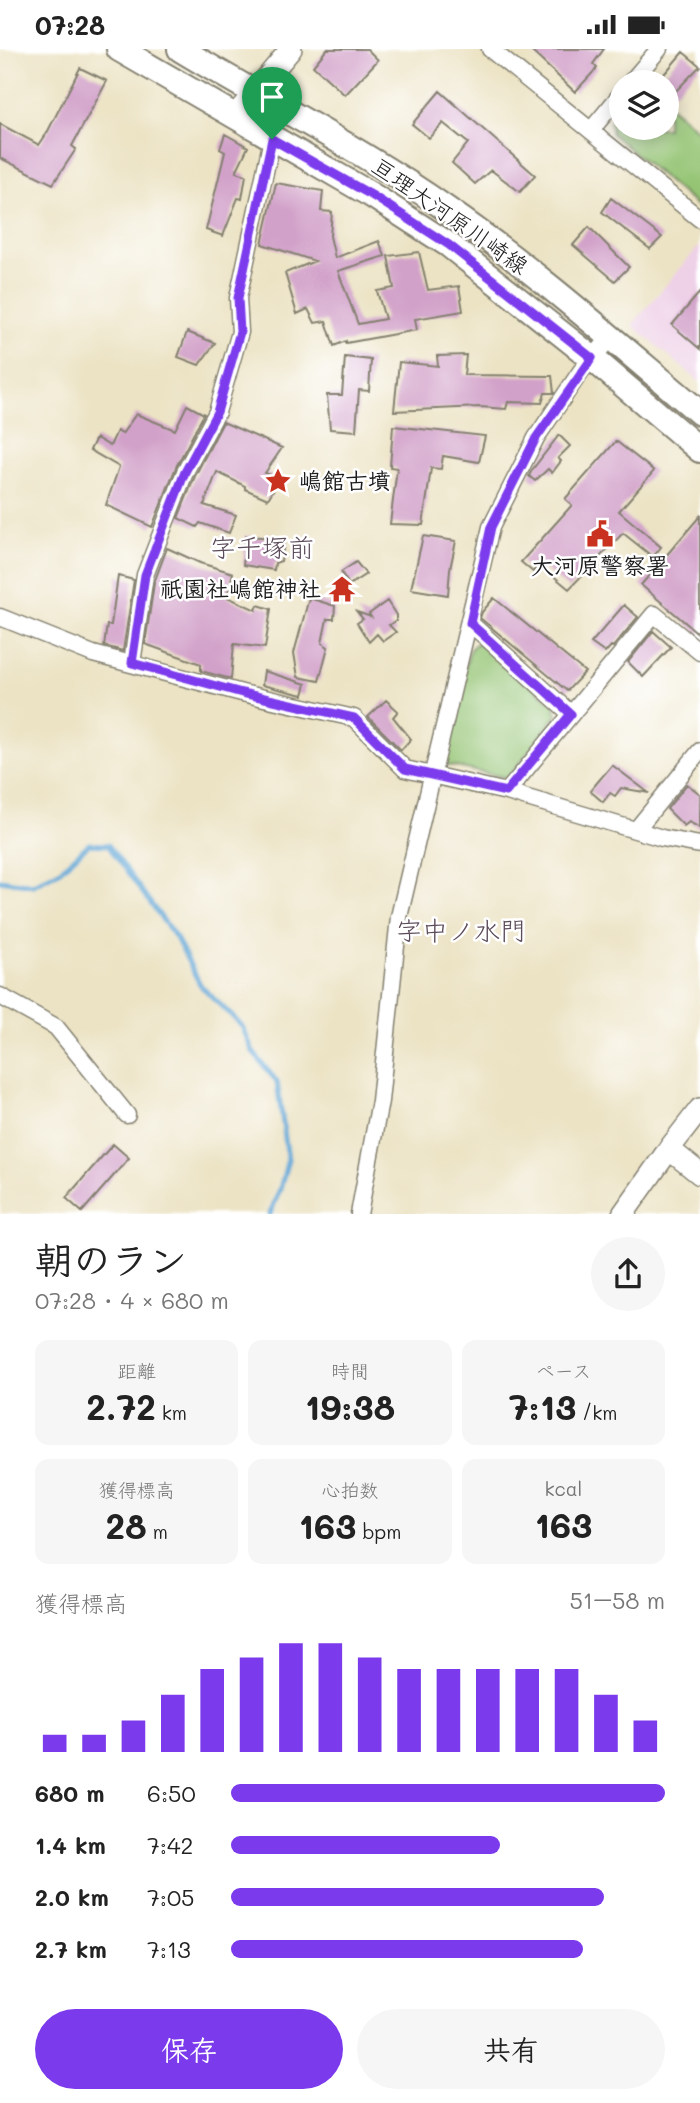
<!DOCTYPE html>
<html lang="ja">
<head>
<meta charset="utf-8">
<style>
	:root { --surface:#fff; --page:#f6f6f6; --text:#222; --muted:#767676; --accent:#7c3aed }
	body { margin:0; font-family:Mali,"Klee One",sans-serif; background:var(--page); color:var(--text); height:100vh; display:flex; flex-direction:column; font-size:26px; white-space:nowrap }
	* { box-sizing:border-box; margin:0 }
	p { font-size:23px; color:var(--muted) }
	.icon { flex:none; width:38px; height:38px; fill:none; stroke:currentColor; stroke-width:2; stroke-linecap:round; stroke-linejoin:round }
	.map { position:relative; height:1165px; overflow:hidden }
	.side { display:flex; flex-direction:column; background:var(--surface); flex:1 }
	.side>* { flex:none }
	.fabs { position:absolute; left:609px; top:21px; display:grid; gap:14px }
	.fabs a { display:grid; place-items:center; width:70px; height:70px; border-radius:50%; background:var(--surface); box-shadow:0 4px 18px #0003; font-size:35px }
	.pin { position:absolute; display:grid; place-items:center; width:60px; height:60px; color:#fff; margin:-72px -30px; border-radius:50% 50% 50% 0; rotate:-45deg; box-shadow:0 0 7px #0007 }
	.pin .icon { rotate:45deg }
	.round { display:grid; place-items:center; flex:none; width:74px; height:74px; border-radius:37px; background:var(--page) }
	.summary { display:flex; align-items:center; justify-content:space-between; height:119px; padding:0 35px }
	h1 { font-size:38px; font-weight:800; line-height:52px }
	.stats { display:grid; grid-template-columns:repeat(3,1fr); gap:10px; height:119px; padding:7px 35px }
	.stats div { display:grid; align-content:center; border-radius:14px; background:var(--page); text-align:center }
	.stats b { font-size:35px; font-weight:800 }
	.stats small { font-size:19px; font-weight:400 }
	.stats p { font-size:19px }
	.chart { height:196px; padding:14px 35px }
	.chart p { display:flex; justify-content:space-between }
	.chart svg { width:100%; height:126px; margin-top:7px; stroke:var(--accent); stroke-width:6 }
	.button { display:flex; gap:14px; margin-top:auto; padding:14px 35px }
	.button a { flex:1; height:80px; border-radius:42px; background:var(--accent); color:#fff; font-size:28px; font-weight:800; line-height:80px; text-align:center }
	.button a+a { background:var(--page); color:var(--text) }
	ul { padding:0 35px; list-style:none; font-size:23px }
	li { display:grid; grid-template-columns:112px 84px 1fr; align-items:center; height:52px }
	li i { height:18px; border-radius:9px; background:var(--accent) }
	.status { display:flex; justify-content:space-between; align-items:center; height:49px; padding:0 35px; background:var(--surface); direction:ltr }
	.status svg { height:19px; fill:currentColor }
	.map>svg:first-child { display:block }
	.built { fill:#eed0e7 }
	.green { fill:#94c473; stroke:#587048; stroke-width:2 }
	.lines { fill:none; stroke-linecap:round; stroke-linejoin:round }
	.stream { stroke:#5ea6d5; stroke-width:5 }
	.building { fill:#d2a1c9 }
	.street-casing { stroke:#848070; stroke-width:19 }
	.secondary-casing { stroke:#848070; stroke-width:24 }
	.primary-casing { stroke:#848070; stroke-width:28 }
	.street { stroke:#fff; stroke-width:16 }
	.secondary { stroke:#fff; stroke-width:21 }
	.primary { stroke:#fff; stroke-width:24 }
	.route-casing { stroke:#fff; stroke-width:14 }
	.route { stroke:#7c3aed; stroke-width:9 }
	.labels { text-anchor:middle; stroke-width:5; stroke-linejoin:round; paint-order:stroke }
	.street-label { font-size:23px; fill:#1c1c1c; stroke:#fff }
	.poi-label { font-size:23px; font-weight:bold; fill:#1c1c1c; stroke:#fff; text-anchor:start }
	.quarter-label { font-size:26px; fill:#5c4b59; stroke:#fff }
</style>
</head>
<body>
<div class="status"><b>07:28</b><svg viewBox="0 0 49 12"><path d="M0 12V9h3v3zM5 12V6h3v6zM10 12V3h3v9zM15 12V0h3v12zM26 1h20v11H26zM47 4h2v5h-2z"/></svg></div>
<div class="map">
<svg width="700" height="1165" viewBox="0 0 700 1165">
	<rect width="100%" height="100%" fill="#fff"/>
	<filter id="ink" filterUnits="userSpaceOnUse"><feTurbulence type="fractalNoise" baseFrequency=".0143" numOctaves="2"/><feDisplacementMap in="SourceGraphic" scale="14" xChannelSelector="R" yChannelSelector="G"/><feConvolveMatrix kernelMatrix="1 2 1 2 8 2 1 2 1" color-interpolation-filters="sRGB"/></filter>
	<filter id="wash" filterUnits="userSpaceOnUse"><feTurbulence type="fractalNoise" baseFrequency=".00686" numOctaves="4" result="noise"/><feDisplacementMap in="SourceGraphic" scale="28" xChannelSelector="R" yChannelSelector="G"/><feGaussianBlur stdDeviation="1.57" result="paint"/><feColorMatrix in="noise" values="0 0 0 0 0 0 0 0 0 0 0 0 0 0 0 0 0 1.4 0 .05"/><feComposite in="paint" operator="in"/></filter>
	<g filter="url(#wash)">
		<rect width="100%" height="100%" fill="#ece3c4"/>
		<path class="built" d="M700,196V333L632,276Z"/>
		<path class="green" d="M667,55L700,83V156L697,157L612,85L610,73L621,60V79H667Z
			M478,593L554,655L557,666L508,729L442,715L470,600Z"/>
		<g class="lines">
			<path class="stream" d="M0,831L33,836L59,822L89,795L108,796L176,889L201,937L242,977L253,1003L277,1033L288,1110L280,1140L270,1165"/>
		</g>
		<g id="blocks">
			<path class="building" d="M327,0H367L378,11L345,46L313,17Z
				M529,0H604L593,15L597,19L575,43Z
				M683,3L700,17L674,44L667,38V33L659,31Z
				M80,19L107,32L72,97L76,100L53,135L0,109V75L39,96L47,84Z
				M440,42L535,126L520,143L491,121L475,135L452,114L468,94L443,74L429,89L412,75Z
				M225,85L248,98L236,123L246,126L242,150L238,149L223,187L206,181L225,103L220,100Z
				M276,134L323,142L321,162L332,163L330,187L335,209L379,192L385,207L338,222L358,275L385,270L377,242L394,239L388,207L419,203L428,241L459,237L463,262L415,270L417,281L346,294V292L334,297L326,272L315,274L308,260L297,265L285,224L315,212L262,195Z
				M611,149L662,188L650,200L602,163Z
				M589,178L629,218L615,232L573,196Z
				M700,243V300L672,276Z
				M187,283L215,294L199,316L178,308Z
				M466,306L464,326L552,327L554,344H545L542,354L508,353L506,360L480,358L394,362L399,313L438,317L437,307Z
				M345,308L371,311L369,342L359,341L356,382L330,380L327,346H342Z
				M187,356L204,365L176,418L152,478L106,456L119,418L90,401L96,389L110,397L117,382L122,385L136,365L175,381Z
				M223,373L282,399L265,424L280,429L268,450L245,440V437L217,423L204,456L236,466L229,484L200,474L197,478L178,469L195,427Z
				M393,377L485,387L479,413L443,407L441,420L431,419L423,476L390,475L397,419L390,418Z
				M559,386L570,397L558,409L561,412L552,424L548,420L535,432L529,427L532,421Z
				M616,392L654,422L619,462L661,498L653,508L623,484L569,540L539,515L533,523L521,513L572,456L565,450Z
				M700,467V586L641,536Z
				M246,487L276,489L284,495L281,512L275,514L274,521L243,516Z
				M423,487L456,492L450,520L448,546L411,540Z
				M167,499L200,514L233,524L227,548L256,561L258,556L271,560L265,599L234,595L231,630L201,622V615L145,595L154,534Z
				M356,513L366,525L349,536L341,523Z
				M118,527L134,531L123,602L104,597L107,576H111Z
				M309,549L335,557L334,570H327L322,594L328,598L319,632L298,628L294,604Z
				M494,549L585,623L567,642L480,569L482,563Z
				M387,552L396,566V572L389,576L396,583L383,592L377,585L369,593L357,574L363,570L357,563L371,568L369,565Z
				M624,556L638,568L613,598L611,597L605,604L591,594Z
				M653,582L671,598L643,628L628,613Z
				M264,622L306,635L303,646L262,636Z
				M386,651L398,662L393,668L411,690L401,701L368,668Z
				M612,716L649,744L621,739L615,747L610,744L603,753L590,742Z
				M687,735L700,745V779L689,773L684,777L667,760Z
				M113,1095L129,1109L82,1163L66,1149Z"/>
		</g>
	</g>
	<g filter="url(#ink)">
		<use href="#blocks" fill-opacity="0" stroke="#848070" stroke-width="2"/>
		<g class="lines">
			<g class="street-casing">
				<path id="street" d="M490,0L700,170
					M631,33L659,0
					M592,80L621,45
					M0,568L93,605L242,644L354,669L405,720L507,743L662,789L700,796
					M470,574L571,665
					M132,614L145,526L185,423L217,363L240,283L238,249L272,90
					M507,743L654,565L700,603
					M636,781L700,702
					M0,947L56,978L127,1066
					M359,1165L380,1052L399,868L491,478L536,389L581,322L610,289"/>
			</g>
			<g class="secondary-casing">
				<path id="secondary" d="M234,68L291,0
					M700,1060L669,1100L700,1125
					M623,1165L669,1100"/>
			</g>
			<g class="primary-casing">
				<path id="primary" d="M119,0L373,147L449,196L592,309L700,401
					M180,0C269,54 363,101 448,161C536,222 618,295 700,364"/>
			</g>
			<use href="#street" class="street"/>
			<use href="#secondary" class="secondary"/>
			<use href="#primary" class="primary"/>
		</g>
	</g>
	<g class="lines" filter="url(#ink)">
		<g class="route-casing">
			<path id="route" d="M272,90L373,147L449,196L592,309L536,389L491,478L470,574L571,665L506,743L405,720L354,669L242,644L132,614L145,526L185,423L217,363L240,283L238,249Z"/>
		</g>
		<use href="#route" class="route"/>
	</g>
	<defs>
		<g id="sight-bare" transform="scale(2.1)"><path d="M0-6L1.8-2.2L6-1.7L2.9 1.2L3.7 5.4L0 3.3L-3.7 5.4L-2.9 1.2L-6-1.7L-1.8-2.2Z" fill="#c8321e" stroke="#fff" stroke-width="2.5" paint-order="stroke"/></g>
		<g id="civic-bare" transform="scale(2.1)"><path d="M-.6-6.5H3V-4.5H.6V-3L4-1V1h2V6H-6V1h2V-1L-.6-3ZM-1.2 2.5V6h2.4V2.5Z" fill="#c8321e" stroke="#fff" stroke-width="2.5" paint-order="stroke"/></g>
		<g id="temple-bare" transform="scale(2.1)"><path d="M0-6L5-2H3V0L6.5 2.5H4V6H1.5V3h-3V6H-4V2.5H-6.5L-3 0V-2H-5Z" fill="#c8321e" stroke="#fff" stroke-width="2.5" paint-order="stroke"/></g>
	</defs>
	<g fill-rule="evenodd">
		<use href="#sight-bare" x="278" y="432"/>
		<use href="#civic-bare" x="600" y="485"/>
		<use href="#temple-bare" x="342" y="540"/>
	</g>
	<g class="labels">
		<g class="street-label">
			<text transform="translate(450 167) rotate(35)" y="8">亘理大河原川崎線</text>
		</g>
		<g class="poi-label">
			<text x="299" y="440">嶋館古墳</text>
			<text x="600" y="525" text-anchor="middle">大河原警察署</text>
			<text x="321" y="548" text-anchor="end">祇園社嶋館神社</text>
		</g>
		<g class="quarter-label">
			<text x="262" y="508">字千塚前</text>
			<text x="461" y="891">字中ノ水門</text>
		</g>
	</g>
</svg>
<div class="fabs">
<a><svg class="icon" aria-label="layers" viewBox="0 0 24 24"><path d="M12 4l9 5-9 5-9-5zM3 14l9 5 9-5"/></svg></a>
</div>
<div class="pin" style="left:272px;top:90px;background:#1e9e55"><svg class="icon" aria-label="arrive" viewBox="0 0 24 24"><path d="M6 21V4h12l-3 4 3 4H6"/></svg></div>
</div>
<section class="side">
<div class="summary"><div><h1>朝のラン</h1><p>07:28 · 4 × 680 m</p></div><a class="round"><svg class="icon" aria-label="share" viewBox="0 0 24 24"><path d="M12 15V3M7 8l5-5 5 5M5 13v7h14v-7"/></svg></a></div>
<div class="stats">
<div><p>距離</p><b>2.72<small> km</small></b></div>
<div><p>時間</p><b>19:38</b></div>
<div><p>ペース</p><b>7:13<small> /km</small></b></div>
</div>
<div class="stats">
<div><p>獲得標高</p><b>28<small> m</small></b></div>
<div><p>心拍数</p><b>163<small> bpm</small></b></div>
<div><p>kcal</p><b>163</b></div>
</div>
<div class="chart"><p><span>獲得標高</span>51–58 m</p>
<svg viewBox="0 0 160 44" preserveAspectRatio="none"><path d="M5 44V38M15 44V38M25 44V33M35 44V24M45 44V15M55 44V11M65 44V6M75 44V6M85 44V11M95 44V15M105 44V15M115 44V15M125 44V15M135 44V15M145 44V24M155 44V33"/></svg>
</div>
<ul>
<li><b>680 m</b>6:50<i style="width:100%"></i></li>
<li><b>1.4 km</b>7:42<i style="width:62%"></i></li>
<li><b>2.0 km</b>7:05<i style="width:86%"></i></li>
<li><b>2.7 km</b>7:13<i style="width:81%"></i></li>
</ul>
<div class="button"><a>保存</a><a>共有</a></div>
</section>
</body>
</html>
